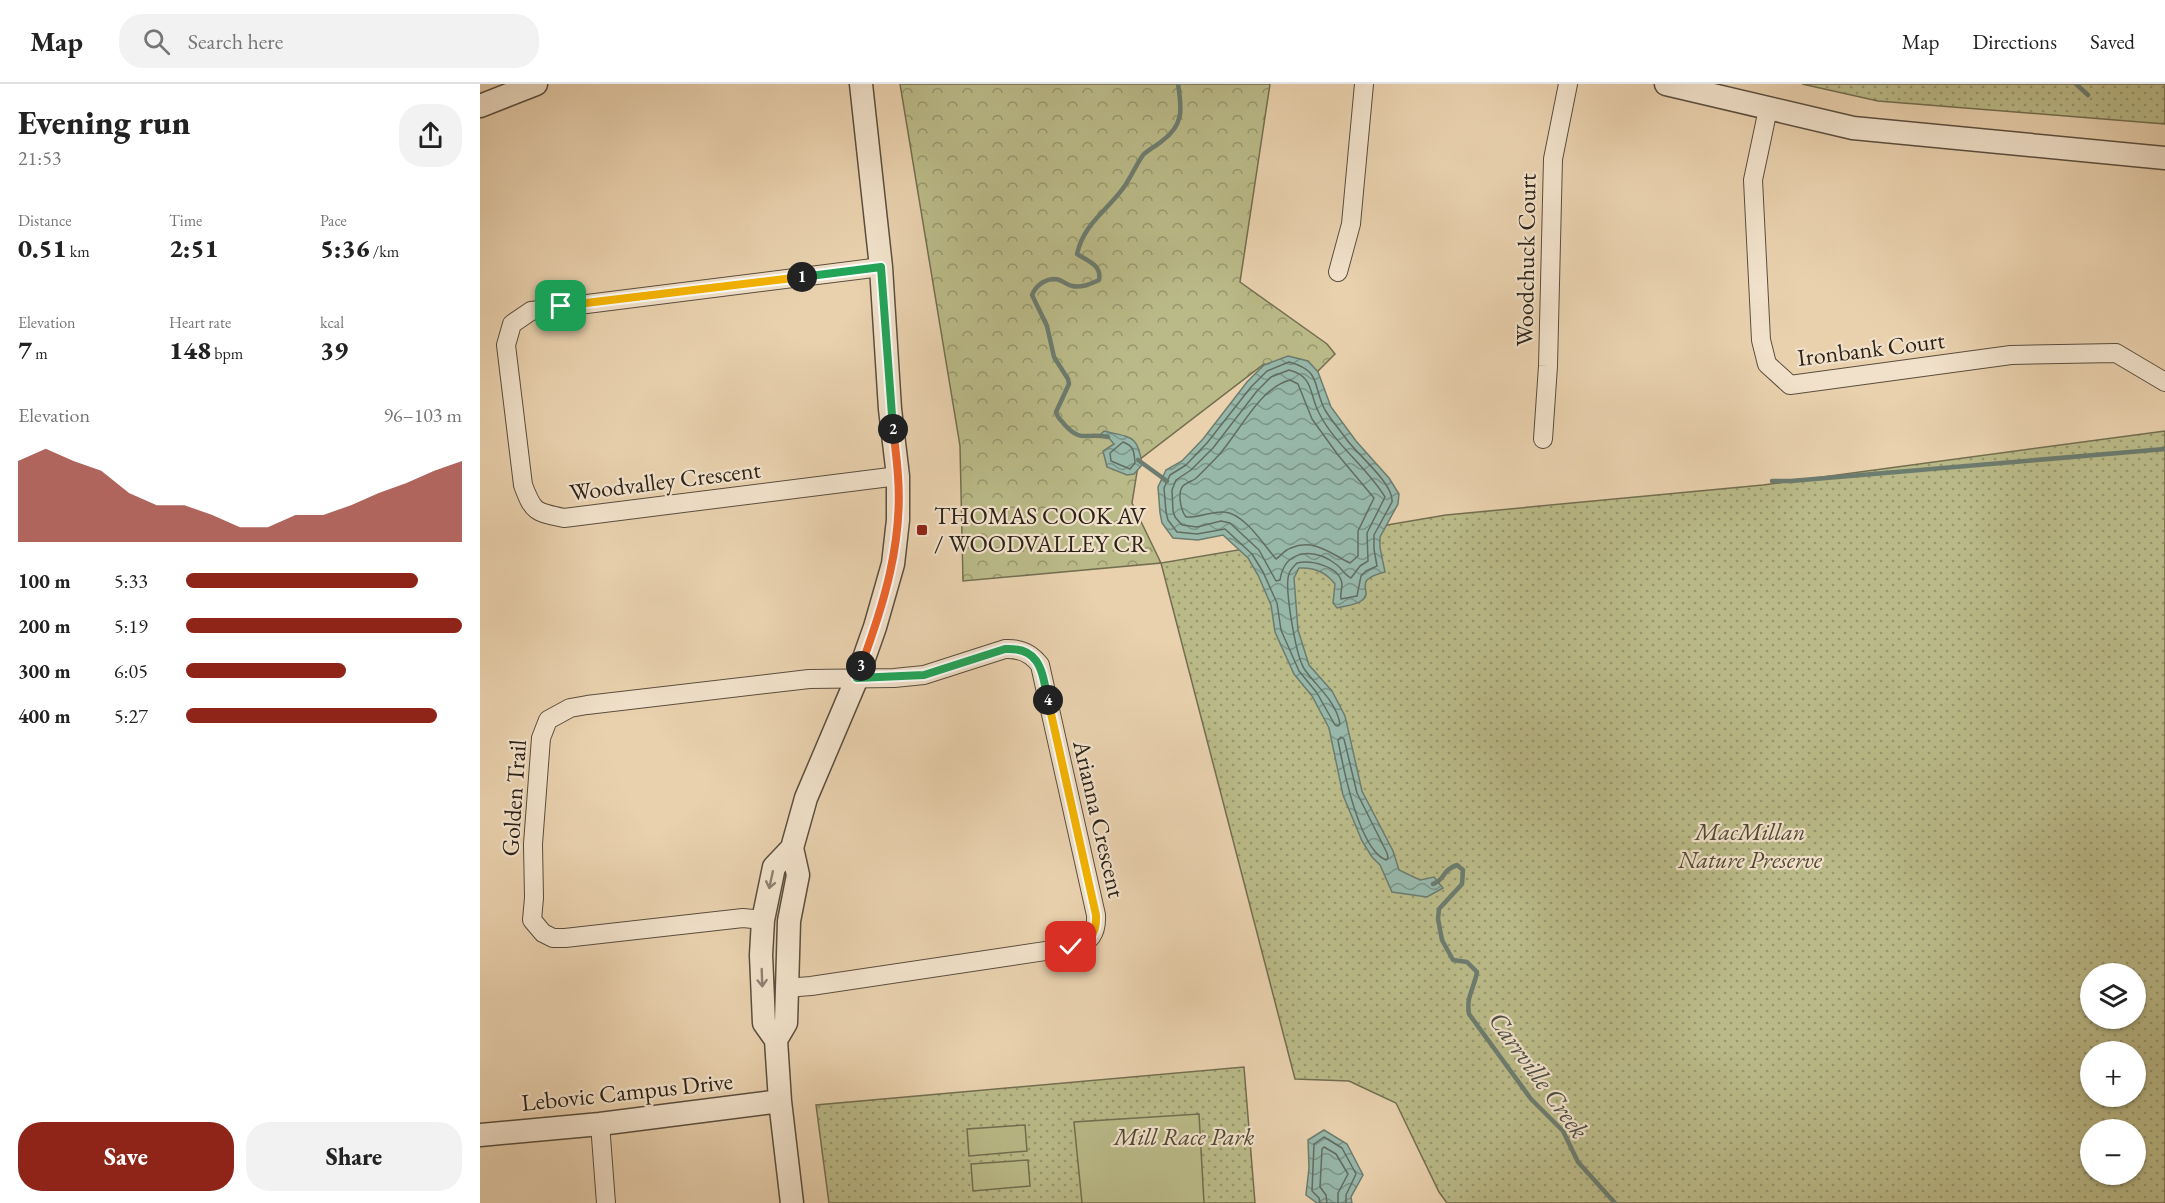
<!DOCTYPE html>
<html lang="en">
<head>
<meta charset="utf-8">
<style>
	:root { --surface:#fff; --page:#f2f2f2; --text:#222; --muted:#767676; --line:#e0e0e0; --accent:#8f2418 }
	body { margin:0; font-family:"EB Garamond",serif; background:var(--page); color:var(--text); height:100vh; display:flex; flex-direction:column; font-size:22px; white-space:nowrap }
	* { box-sizing:border-box; margin:0 }
	p { font-size:20px; color:var(--muted) }
	.icon { flex:none; width:33px; height:33px; fill:none; stroke:currentColor; stroke-width:2; stroke-linecap:round; stroke-linejoin:round }
	.map { position:relative; flex:1; overflow:hidden }
	.details { display:flex; flex-direction:column; background:var(--surface); width:480px }
	.details>* { flex:none }
	.tools { position:absolute; left:1600px; top:879px; display:grid; gap:12px }
	.tools a { display:grid; place-items:center; width:66px; height:66px; border-radius:50%; background:var(--surface); box-shadow:0 2px 4px #0004; font-size:30px }
	.pin { position:absolute; display:grid; place-items:center; width:51px; height:51px; color:#fff; margin:-26px; border-radius:12px; box-shadow:0 3px 9px #0006 }
	.km { position:absolute; width:30px; height:30px; margin:-15px; border-radius:50%; background:#222; color:#fff; font-size:16px; line-height:30px; text-align:center }
	.round { display:grid; place-items:center; flex:none; width:63px; height:63px; border-radius:24px; background:var(--page) }
	.head { display:flex; align-items:center; justify-content:space-between; height:102px; padding:0 18px }
	h1 { font-size:33px; font-weight:800; line-height:45px }
	.figures { display:grid; grid-template-columns:repeat(3,1fr); gap:9px; height:102px; padding:6px 18px }
	.figures div { display:grid; align-content:center }
	.figures b { font-size:26px; font-weight:800 }
	.figures small { font-size:16px; font-weight:400 }
	.figures p { font-size:16px }
	.chart { height:168px; padding:12px 18px }
	.chart p { display:flex; justify-content:space-between }
	.chart svg { width:100%; height:108px; margin-top:6px; fill:var(--accent); opacity:.7 }
	.action { display:flex; gap:12px; margin-top:auto; padding:12px 18px }
	.action a { flex:1; height:69px; border-radius:24px; background:var(--accent); color:#fff; font-size:24px; font-weight:800; line-height:69px; text-align:center }
	.action a+a { background:var(--page); color:var(--text) }
	ul { padding:0 18px; list-style:none; font-size:20px }
	li { display:grid; grid-template-columns:96px 72px 1fr; align-items:center; height:45px }
	li i { height:15px; border-radius:8px; background:var(--accent) }
	header { display:flex; align-items:center; gap:36px; box-sizing:border-box; height:84px; padding:0 30px; background:var(--surface); border-bottom:2px solid var(--line) }
	header strong { font-size:28px }
	nav { display:flex; gap:33px; margin-inline-start:auto; font-size:21px }
	.search { width:420px; height:54px; background:var(--page); display:flex; align-items:center; gap:15px; box-sizing:border-box; padding:0 21px; border-radius:24px; color:var(--muted); font-size:22px }
	main { display:flex; flex:1; min-height:0 }
	.map>svg:first-child { display:block }
	.forest { fill:url(#forest-crowns); stroke:#736e50; stroke-width:1.5 }
	.park { fill:url(#park-dots); stroke:#736e50; stroke-width:1.5; fill-rule:evenodd }
	.pitch { fill:#baba88; stroke:#736e50; stroke-width:1.5 }
	.water { fill:url(#water-waves); stroke:#6c7c6f; stroke-width:1.5 }
	.lines { fill:none; stroke-linecap:round; stroke-linejoin:round }
	.shore { stroke:#626d61; stroke-width:1.5 }
	.stream { stroke:#6c7c6f; stroke-width:4.5 }
	.minor-casing { stroke:#5b4e3e; stroke-width:20 }
	.tertiary-casing { stroke:#5b4e3e; stroke-width:25 }
	.minor { stroke:#f1e1ca; stroke-width:18 }
	.tertiary { stroke:#f1e1ca; stroke-width:22 }
	.oneway { stroke:#8e8272 }
	.split-1-casing { stroke:#fff; stroke-width:12 }
	.split-2-casing { stroke:#fff; stroke-width:12 }
	.split-3-casing { stroke:#fff; stroke-width:12 }
	.split-4-casing { stroke:#fff; stroke-width:12 }
	.split-5-casing { stroke:#fff; stroke-width:12 }
	.split-1 { stroke:#f5b400; stroke-width:8 }
	.split-2 { stroke:#22a559; stroke-width:8 }
	.split-3 { stroke:#f0652b; stroke-width:8 }
	.split-4 { stroke:#22a559; stroke-width:8 }
	.split-5 { stroke:#f5b400; stroke-width:8 }
	.poi-dot { fill:#8f2418; stroke:#f1e1ca; stroke-width:2 }
	.labels { text-anchor:middle; stroke-width:4.5; stroke-linejoin:round; paint-order:stroke }
	.street-label { font-size:24px; fill:#2c2319; stroke:#f1e1ca }
	.poi-label { font-size:24px; fill:#2c2319; stroke:#f1e1ca; text-anchor:start }
	.park-label { font-size:24px; font-style:italic; fill:#504935; stroke:#f1e1ca }
	.water-label { font-size:26px; font-style:italic; fill:#4c4f44; stroke:#f1e1ca }
</style>
</head>
<body>
<header>
<strong>Map</strong>
<div class="search"><svg class="icon" aria-label="search" viewBox="0 0 24 24"><circle cx="10" cy="10" r="6"/><path d="M15 15l6 6"/></svg>Search here</div>
<nav><a>Map</a><a>Directions</a><a>Saved</a></nav>
</header>
<main>
<section class="details">
<div class="head"><div><h1>Evening run</h1><p>21:53</p></div><a class="round"><svg class="icon" aria-label="share" viewBox="0 0 24 24"><path d="M12 15V3M7 8l5-5 5 5M5 13v7h14v-7"/></svg></a></div>
<div class="figures">
<div><p>Distance</p><b>0.51<small> km</small></b></div>
<div><p>Time</p><b>2:51</b></div>
<div><p>Pace</p><b>5:36<small> /km</small></b></div>
</div>
<div class="figures">
<div><p>Elevation</p><b>7<small> m</small></b></div>
<div><p>Heart rate</p><b>148<small> bpm</small></b></div>
<div><p>kcal</p><b>39</b></div>
</div>
<div class="chart"><p><span>Elevation</span>96–103 m</p>
<svg viewBox="0 0 160 44" preserveAspectRatio="none"><path d="M0 44V11L10 6L20 11L30 15L40 24L50 29L60 29L70 33L80 38L90 38L100 33L110 33L120 29L130 24L140 20L150 15L160 11V44z"/></svg>
</div>
<ul>
<li><b>100 m</b>5:33<i style="width:84%"></i></li>
<li><b>200 m</b>5:19<i style="width:100%"></i></li>
<li><b>300 m</b>6:05<i style="width:58%"></i></li>
<li><b>400 m</b>5:27<i style="width:91%"></i></li>
</ul>
<div class="action"><a>Save</a><a>Share</a></div>
</section>
<div class="map">
<svg width="1685" height="1119" viewBox="0 0 1685 1119">
	<defs>
		<pattern id="forest-crowns" width="20" height="18" patternUnits="userSpaceOnUse" patternTransform="scale(1.5)"><rect width="20" height="18" fill="#baba88"/><path d="M2 6a3 3 0 1 1 6 0M12 15a3 3 0 1 1 6 0" fill="none" stroke="#97976e"/></pattern>
		<pattern id="park-dots" width="8" height="8" patternUnits="userSpaceOnUse" patternTransform="scale(1.5)"><rect width="8" height="8" fill="#baba88"/><path d="M2 2h.1M6 6h.1" fill="none" stroke="#97976e" stroke-width="1.8" stroke-linecap="round"/></pattern>
		<pattern id="water-waves" width="16" height="10" patternUnits="userSpaceOnUse" patternTransform="scale(1.5)"><rect width="16" height="10" fill="#97b7a9"/><path d="M0 5q4-4 8 0t8 0" fill="none" stroke="#7b9489"/></pattern>
	</defs>
	<rect width="100%" height="100%" fill="#e9d1ae"/>
	<filter id="stains"><feTurbulence type="fractalNoise" baseFrequency=".00333" numOctaves="4"/><feColorMatrix values="0 0 0 0 .2 0 0 0 0 .09 0 0 0 0 .02 0 0 0 .5 -.17"/></filter>
	<radialGradient id="worn" r=".72"><stop offset=".6" stop-color="#630" stop-opacity="0"/><stop offset="1" stop-color="#630" stop-opacity=".3"/></radialGradient>
	<path class="forest" d="M420,0H790L760,198L847,260L855,270L824,301L784,280L659,376L652,419L681,479L483,497L480,362Z"/>
	<path class="park" d="M1322,0H1685V40L1398,17Z
		M1685,347V1119H967L959,1108L916,1019L869,997L815,995L681,479L966,431L1283,401ZM1611,890H1656V934H1611ZM1611,968H1656V1012H1611ZM1611,1046H1656V1090H1611Z
		M764,983L775,1119H349L336,1021Z"/>
	<path class="pitch" d="M719,1030L724,1119H602L594,1038Z
		M545,1041L547,1067L489,1072L487,1045Z
		M548,1076L550,1102L493,1107L491,1080Z"/>
	<path class="water" d="M808,272L828,277L838,288L851,323L876,357L909,394L919,410L918,420L900,453V464L905,488C869,497 896,507 881,517C876,521 864,522 857,524L853,519L855,500C846,488 835,483 819,484L814,494L818,546L829,581L852,607L865,632L882,707L913,767L919,786L940,796L954,793L963,804L947,813L912,808L900,781L892,773L882,757L863,711L849,644L832,612L814,590L795,548L791,521L778,491L768,474L743,451L718,456L693,454L682,439L680,429L678,403L686,386L702,377L723,355L767,298L784,281Z
		M624,347C651,354 658,350 662,381L654,390L647,391L627,383L623,367L634,360L628,353L620,351Z
		M844,1046L867,1060L883,1091L871,1113L872,1119H837L826,1111L829,1084L828,1056Z"/>
	<g class="lines">
		<path class="shore" d="M809,278C842,287 832,301 845,326C851,336 860,346 867,356C878,371 914,400 912,418L894,451V465L897,482L886,487L881,492L877,512L861,515C860,510 862,506 862,500C860,482 831,476 817,479C814,482 810,486 809,490C804,503 816,574 825,586C837,603 856,617 860,640L858,642L855,641L837,609L819,587L801,546L797,519L783,488L772,470L745,445L717,450L697,448L688,436L686,428L684,404L690,391L706,381L727,359L771,303L787,287Z
			M809,286C834,292 829,310 839,329C855,361 887,383 905,413L887,449L888,477L880,482L871,494C865,491 862,485 857,481C835,464 805,464 800,496L796,497L779,466L750,439L741,437L717,443L702,441L695,433L693,427L692,406L696,396L711,386L733,364L777,307L791,293Z
			M810,296L818,300L832,335L858,371L894,414L878,447V472L870,479C851,470 834,454 811,464C804,466 801,472 796,475C784,461 764,429 744,428C731,427 719,434 706,433C701,427 697,409 703,402C706,399 712,397 715,395C723,388 731,379 738,372C759,349 779,304 810,296Z
			M643,358C654,362 654,367 655,379L650,385L631,377L630,369Z
			M861,653L864,655L877,709L907,769L908,774L906,776C879,765 863,683 858,656Z
			M840,1119L839,1114L832,1107L834,1060L844,1053L862,1064L876,1090L866,1111V1119
			M847,1119L846,1111L840,1103L842,1065L844,1063L856,1070L868,1090L858,1109V1119"/>
		<path class="stream" d="M1596,0L1608,11
			M628,353C605,348 602,360 584,340C580,335 577,333 576,328L589,300L588,295L574,273L567,242L552,211C556,201 568,192 579,196C583,197 587,201 592,202C602,204 610,200 619,196C622,181 608,177 597,170C604,139 627,127 644,103C651,93 656,81 663,71C668,66 676,62 682,57C704,41 702,25 698,0
			M658,376L687,397
			M1292,397H1311L1685,365
			M953,800C965,796 962,786 977,781L983,786L982,800L959,825L958,835L962,856L973,876L987,878L997,888C994,905 986,912 989,930L1051,1015L1083,1047L1098,1078L1135,1119"/>
		<g class="minor-casing">
			<path id="minor" d="M1288,25L1273,96L1281,256L1287,280L1310,301L1531,271L1636,269L1685,298
				M401,183L51,227L32,240L26,261L43,401C53,428 55,428 84,434L418,392
				M858,188L871,140L884,0
				M1063,355L1068,282L1073,75L1088,0
				M283,836L263,834L85,854H73L63,849L52,836L54,814L53,760L61,654L68,636L90,624L107,621L329,595L414,594L444,591L525,565C540,564 551,569 560,581L616,831C617,849 610,860 592,863L331,902L306,904
				M120,1040L126,1119"/>
		</g>
		<g class="tertiary-casing">
			<path id="tertiary" d="M1186,0L1373,44L1685,74
				M0,22L56,0
				M296,956L284,939L281,871L283,836L294,783L312,764
				M0,1051L120,1040L300,1017
				M312,1119L300,1017L296,956L306,939L309,837L318,791L312,764L326,714L377,594L395,543L413,480L418,436V392L410,325L401,183L381,0"/>
		</g>
		<use href="#minor" class="minor"/>
		<use href="#tertiary" class="tertiary"/>
	</g>
	<defs><path id="oneway-shaft" d="M-6 0H5M1.5-3L5.5 0L1.5 3" fill="none" stroke-width="1.6" stroke-linecap="round" stroke-linejoin="round" transform="scale(1.5)"/></defs>
	<g class="oneway">
		<use href="#oneway-shaft" transform="translate(291 796) rotate(102)"/>
		<use href="#oneway-shaft" transform="translate(282 894) rotate(88)"/>
	</g>
	<g class="lines">
		<g class="split-1-casing">
			<path id="split-1" d="M81,222L322,193"/>
		</g>
		<g class="split-2-casing">
			<path id="split-2" d="M322,193L401,183L413,345"/>
		</g>
		<g class="split-3-casing">
			<path id="split-3" d="M381,582C404,520 423,458 418,392C417,376 415,361 413,345"/>
		</g>
		<g class="split-4-casing">
			<path id="split-4" d="M381,582L377,594L444,591L525,565C561,563 562,588 568,616"/>
		</g>
		<g class="split-5-casing">
			<path id="split-5" d="M568,616L616,831C617,849 610,860 591,863"/>
		</g>
		<use href="#split-1" class="split-1"/>
		<use href="#split-2" class="split-2"/>
		<use href="#split-3" class="split-3"/>
		<use href="#split-4" class="split-4"/>
		<use href="#split-5" class="split-5"/>
	</g>
	<rect class="poi-dot" x="436" y="440" width="12" height="12" rx="3"/>
	<g class="labels">
		<g class="street-label">
			<text transform="translate(1046 176) rotate(-89)" y="8">Woodchuck Court</text>
			<text transform="translate(1391 265) rotate(-7)" y="8">Ironbank Court</text>
			<text transform="translate(185 397) rotate(-7)" y="8">Woodvalley Crescent</text>
			<text transform="translate(34 714) rotate(-86)" y="8">Golden Trail</text>
			<text transform="translate(619 735) rotate(77)" y="8">Arianna Crescent</text>
			<text transform="translate(147 1008) rotate(-6)" y="8">Lebovic Campus Drive</text>
		</g>
		<g class="poi-label">
			<text x="454" y="440">THOMAS COOK AV<tspan x="454" dy="28">/ WOODVALLEY CR</tspan></text>
		</g>
		<g class="park-label">
			<text x="1270" y="756">MacMillan<tspan x="1270" dy="28">Nature Preserve</tspan></text>
			<text x="704" y="1061">Mill Race Park</text>
		</g>
		<g class="water-label">
			<text transform="translate(1059 991) rotate(54)" y="9">Carrville Creek</text>
		</g>
	</g>
	<rect width="100%" height="100%" filter="url(#stains)"/>
	<rect width="100%" height="100%" fill="url(#worn)"/>
</svg>
<div class="tools">
<a><svg class="icon" aria-label="layers" viewBox="0 0 24 24"><path d="M12 4l9 5-9 5-9-5zM3 14l9 5 9-5"/></svg></a>
<a>+</a>
<a>−</a>
</div>
<div class="pin" style="left:81px;top:222px;background:#1e9e55"><svg class="icon" aria-label="arrive" viewBox="0 0 24 24"><path d="M6 21V4h12l-3 4 3 4H6"/></svg></div>
<div class="pin" style="left:591px;top:863px;background:#d93025"><svg class="icon" aria-label="check" viewBox="0 0 24 24"><path d="M5 12l5 5 9-10"/></svg></div>
<b class="km" style="left:322px;top:193px">1</b>
<b class="km" style="left:413px;top:345px">2</b>
<b class="km" style="left:381px;top:582px">3</b>
<b class="km" style="left:568px;top:616px">4</b>
</div>
</main>
</body>
</html>
